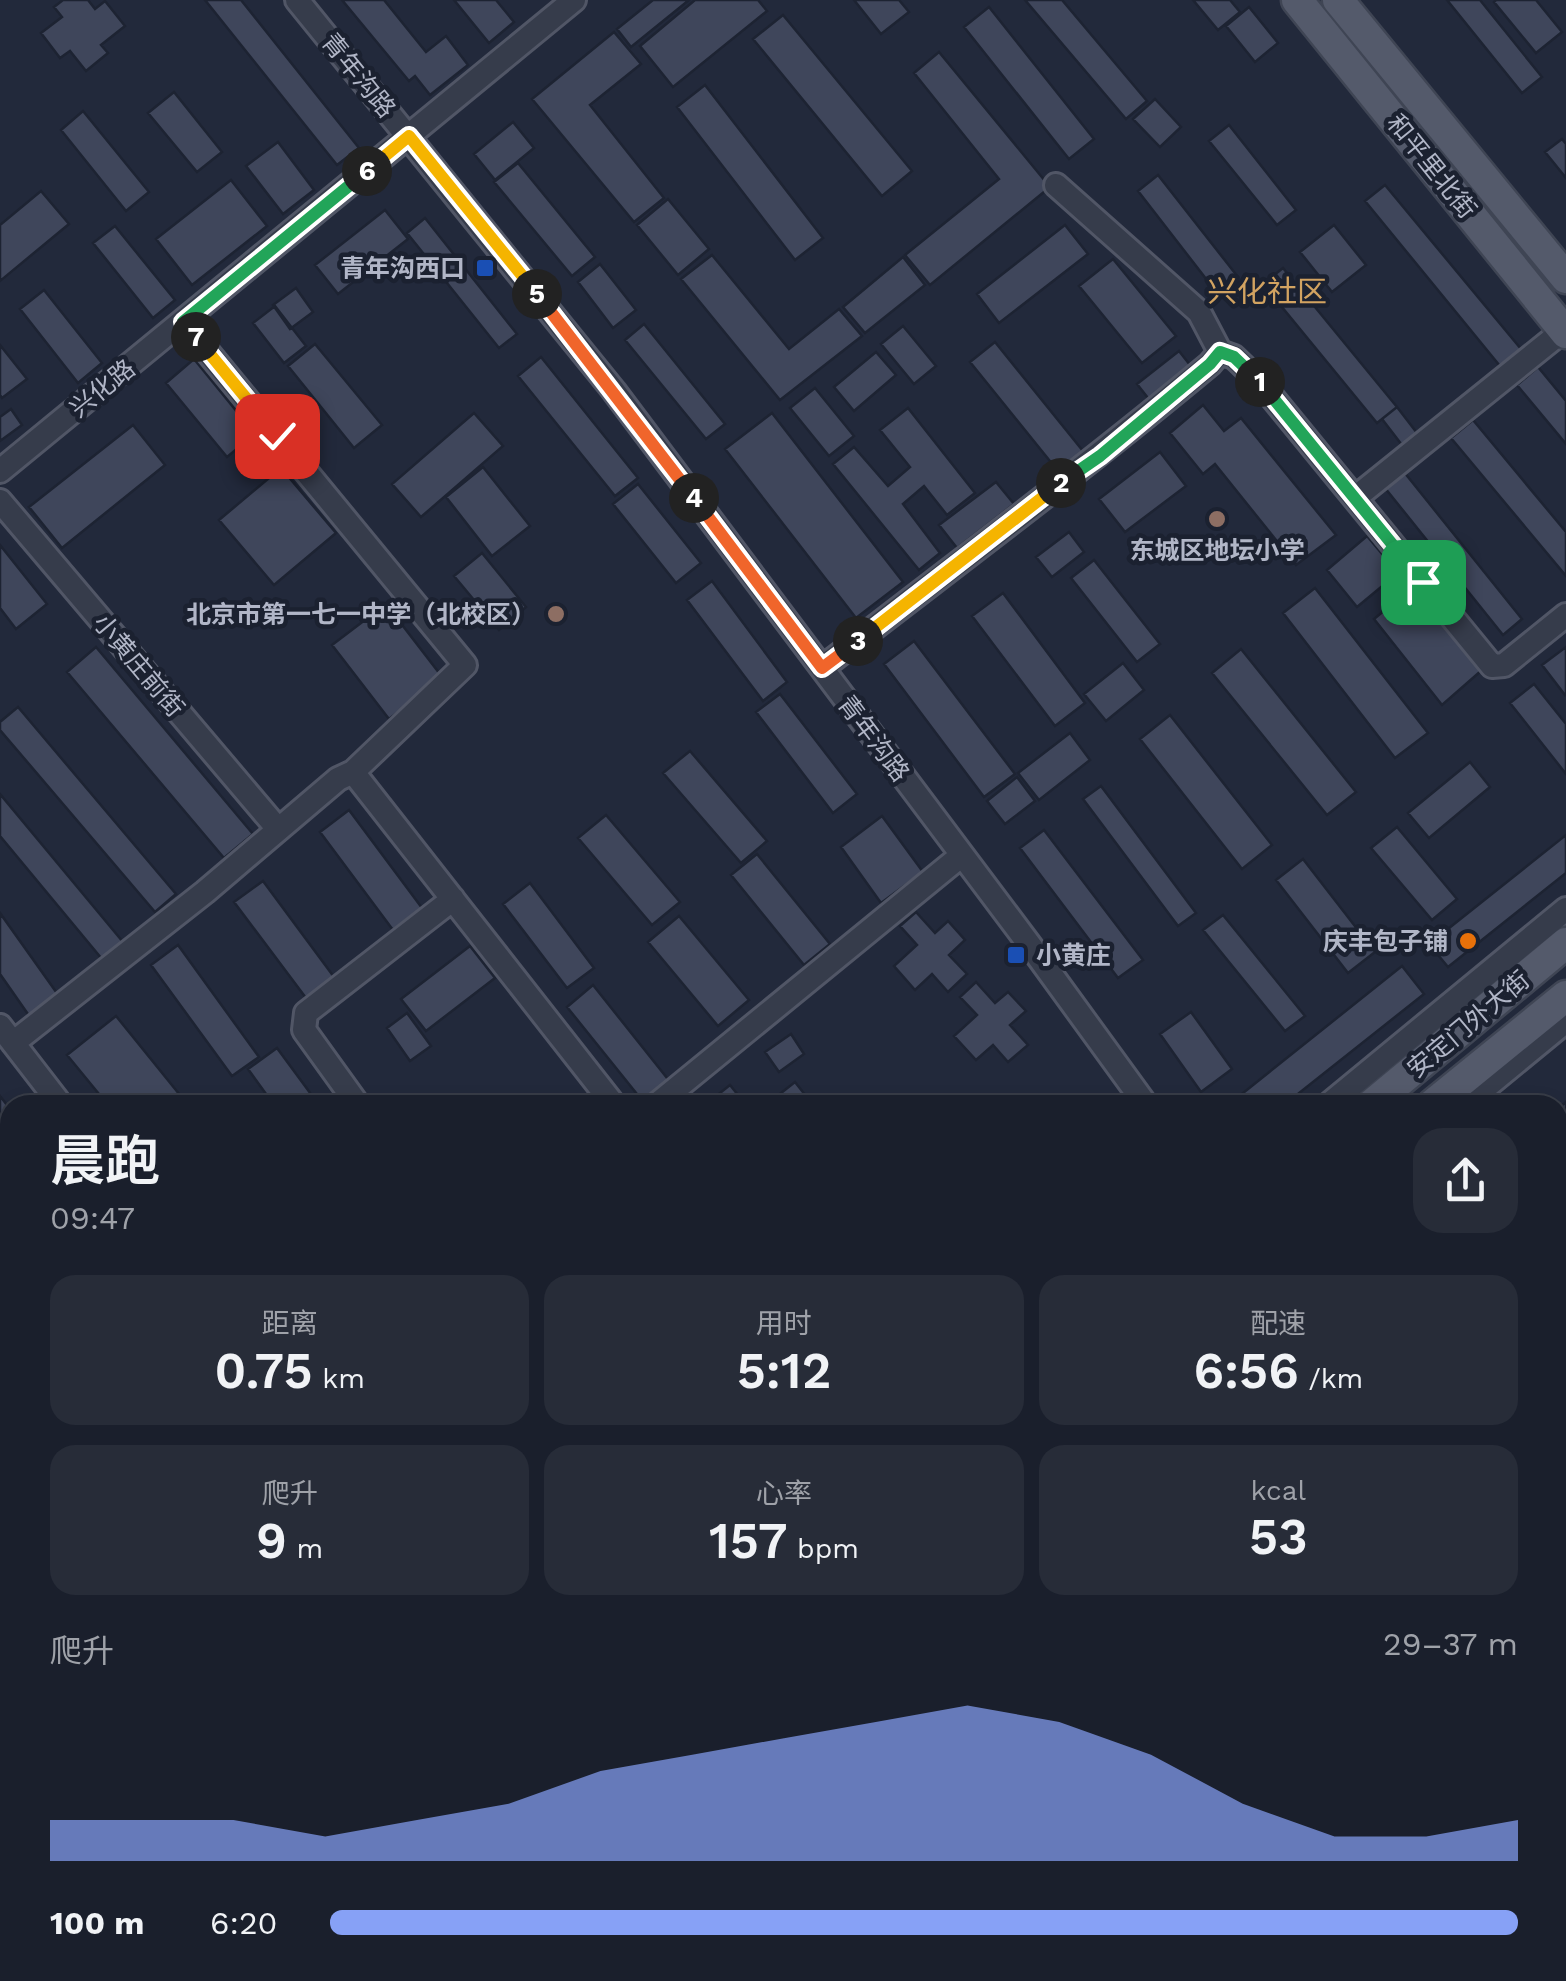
<!DOCTYPE html>
<html lang="zh">
<head>
<meta charset="utf-8">
<style>
	:root { --surface:#1a1f2c; --page:#272c38; --text:#f1f3f6; --muted:#9fa2a9; --line:#383d48; --accent:#87a1f6 }
	body { margin:0; font-family:"Work Sans","Noto Sans SC",sans-serif; background:var(--page); color:var(--text); height:100vh; display:flex; flex-direction:column; font-size:38px; white-space:nowrap }
	* { box-sizing:border-box; margin:0 }
	p { font-size:32px; color:var(--muted) }
	.icon { flex:none; width:55px; height:55px; fill:none; stroke:currentColor; stroke-width:2; stroke-linecap:round; stroke-linejoin:round }
	.map { position:relative; flex:1; overflow:hidden }
	.drawer { position:absolute; left:0px; top:1095px; width:1568px; height:888px; display:flex; flex-direction:column; background:var(--surface); border-radius:30px 30px 0 0; box-shadow:0 5px 15px #0003,0 0 0 2px var(--line) }
	.drawer>* { flex:none }
	.pin { position:absolute; display:grid; place-items:center; width:85px; height:85px; color:#fff; margin:-42px; border-radius:20px; box-shadow:0 5px 15px #0006 }
	.km { position:absolute; width:50px; height:50px; margin:-25px; border-radius:50%; background:#222; color:#fff; font-size:28px; line-height:50px; text-align:center }
	.round { display:grid; place-items:center; flex:none; width:105px; height:105px; border-radius:30px; background:var(--page) }
	.summary { display:flex; align-items:center; justify-content:space-between; height:170px; padding:0 50px }
	h1 { font-size:55px; font-weight:600; line-height:75px }
	.metrics { display:grid; grid-template-columns:repeat(3,1fr); gap:15px; height:170px; padding:10px 50px }
	.metrics div { display:grid; align-content:center; border-radius:25px; background:var(--page); text-align:center }
	.metrics b { font-size:50px; font-weight:600 }
	.metrics small { font-size:28px; font-weight:400 }
	.metrics p { font-size:28px }
	.chart { height:280px; padding:20px 50px }
	.chart p { display:flex; justify-content:space-between }
	.chart svg { width:100%; height:180px; margin-top:10px; fill:var(--accent); opacity:.7 }
	ul { padding:0 50px; list-style:none; font-size:32px }
	li { display:grid; grid-template-columns:160px 120px 1fr; align-items:center; height:75px }
	li i { height:25px; border-radius:12px; background:var(--accent) }
	.map>svg:first-child { display:block }
	.building { fill:#3f465b; stroke:#1d2332; stroke-width:2.5 }
	.lines { fill:none; stroke-linecap:round; stroke-linejoin:round }
	.minor-casing { stroke:#515666; stroke-width:28 }
	.major-casing { stroke:#3f4554; stroke-width:35 }
	.minor { stroke:#363c4b; stroke-width:22 }
	.major { stroke:#545a6b; stroke-width:30 }
	.split-1-casing { stroke:#fff; stroke-width:20 }
	.split-2-casing { stroke:#fff; stroke-width:20 }
	.split-3-casing { stroke:#fff; stroke-width:20 }
	.split-4-casing { stroke:#fff; stroke-width:20 }
	.split-5-casing { stroke:#fff; stroke-width:20 }
	.split-6-casing { stroke:#fff; stroke-width:20 }
	.split-7-casing { stroke:#fff; stroke-width:20 }
	.split-8-casing { stroke:#fff; stroke-width:20 }
	.split-1 { stroke:#22a559; stroke-width:12 }
	.split-2 { stroke:#22a559; stroke-width:12 }
	.split-3 { stroke:#f5b400; stroke-width:12 }
	.split-4 { stroke:#f0652b; stroke-width:12 }
	.split-5 { stroke:#f0652b; stroke-width:12 }
	.split-6 { stroke:#f5b400; stroke-width:12 }
	.split-7 { stroke:#22a559; stroke-width:12 }
	.split-8 { stroke:#f5b400; stroke-width:12 }
	.transit-dot { fill:#1a4fb4; stroke:#1b2130; stroke-width:4 }
	.education-dot { fill:#8d6e63; stroke:#1b2130; stroke-width:4 }
	.food-dot { fill:#e8710a; stroke:#1b2130; stroke-width:4 }
	.labels { text-anchor:middle; stroke-width:9; stroke-linejoin:round; paint-order:stroke }
	.street-label { font-size:25px; fill:#b1b6c7; stroke:#1b2130 }
	.poi-label { font-size:25px; font-weight:bold; fill:#b1b6c7; stroke:#1b2130; text-anchor:end }
	.quarter-label { font-size:30px; fill:#d2a361; stroke:#1b2130 }
</style>
</head>
<body>
<div class="map">
<svg width="1566" height="1981" viewBox="0 0 1566 1981">
	<rect width="100%" height="100%" fill="#22293b"/>
	<path class="building" d="M63,0H88L95,9L105,1L125,26L101,45L108,53L86,71L70,51L60,58L41,33L62,17L54,7Z
		M205,0H241L359,148L337,165Z
		M342,0H384L426,52L446,36L468,65L430,95L415,76L409,81Z
		M454,0H496L514,22L489,43Z
		M653,0H689L631,47L617,29Z
		M695,0H758L767,11L673,87L640,46Z
		M854,0H899L909,12L881,34Z
		M1025,0H1062L1147,101L1126,119Z
		M1193,0H1230L1240,12L1218,30Z
		M1447,0H1480L1542,77L1522,93Z
		M1496,0H1536L1562,32L1536,53L1494,2Z
		M989,7L1094,139L1069,159L964,27Z
		M1249,7L1278,43L1255,62L1226,26Z
		M783,15L912,171L882,196L753,39Z
		M614,32L641,64L590,105L664,198L634,222L532,99Z
		M939,52L1050,187L930,285L905,255L999,179L914,73Z
		M705,85L823,238L795,260L677,107Z
		M174,92L222,152L197,172L148,113Z
		M1155,99L1181,127L1160,147L1133,119Z
		M83,111L149,192L126,211L61,130Z
		M513,122L534,148L495,180L474,154Z
		M1229,125L1296,210L1277,225L1209,141Z
		M1562,139L1566,144V178L1545,152Z
		M278,142L314,190L283,214L246,166Z
		M518,163L595,257L572,276L494,182Z
		M1158,175L1238,277L1217,293L1138,191Z
		M231,180L267,226L192,285L156,239Z
		M1385,185L1521,349L1500,366L1365,201Z
		M41,191L69,224L0,281V225Z
		M668,199L709,249L678,275L637,225Z
		M385,210L408,239L338,294L315,265Z
		M425,218L517,334L499,348L407,233Z
		M1065,225L1088,254L999,323L977,294Z
		M1334,225L1366,265L1332,292L1300,252Z
		M115,226L175,300L153,318L93,243Z
		M712,255L789,349L839,309L862,336L780,400L681,279Z
		M903,257L925,285L865,333L843,307Z
		M1113,259L1176,336L1142,363L1079,286Z
		M600,264L636,310L613,328L578,282Z
		M1283,268L1397,407L1377,423L1263,284Z
		M296,288L313,312L290,329L273,305Z
		M44,290L102,363L78,383L20,309Z
		M275,306L306,346L284,363L253,323Z
		M644,324L725,424L706,439L625,340Z
		M903,326L936,366L914,384L881,344Z
		M995,342L1087,456L1062,476L970,362Z
		M315,344L382,425L354,448L288,366Z
		M0,345L27,379L2,398L0,395Z
		M1179,351L1201,379L1159,412L1137,384Z
		M876,352L896,375L854,411L834,387Z
		M541,357L638,478L615,496L518,376Z
		M194,359L255,434L227,457L166,383Z
		M1538,367L1566,401V444L1517,385Z
		M815,388L854,436L829,456L790,408Z
		M1203,405L1224,431L1241,418L1336,535L1296,565L1215,464L1203,474L1170,433Z
		M1397,407L1417,433L1402,445L1382,419Z
		M908,408L975,493L947,515L924,486L903,504L940,553L919,570L833,464L854,447L888,486L910,467L880,430Z
		M11,409L22,425L0,441V417Z
		M474,413L503,446L421,517L392,484Z
		M772,413L903,582L856,618L725,449Z
		M1473,420L1566,532V576L1451,438Z
		M133,425L165,465L62,548L29,507Z
		M1160,452L1186,486L1125,532L1099,499Z
		M483,467L530,526L492,556L446,497Z
		M281,468L336,533L274,585L219,520Z
		M1404,472L1522,619L1503,635L1385,488Z
		M996,482L1014,504L957,548L939,525Z
		M638,484L701,563L676,583L613,504Z
		M1069,532L1084,552L1052,577L1036,557Z
		M1367,536L1398,573L1357,607L1327,570Z
		M0,545L47,604L16,629L0,608Z
		M482,553L526,607L499,630L454,576Z
		M1094,560L1160,644L1137,662L1071,578Z
		M712,581L787,682L763,701L687,600Z
		M1414,586L1482,670L1442,705L1374,619Z
		M1315,588L1428,733L1395,758L1283,613Z
		M1003,593L1085,703L1055,726L972,616Z
		M386,604L443,678L389,719L332,645Z
		M914,641L1015,774L984,797L884,664Z
		M96,647L253,834L224,858L67,672Z
		M1566,647V694L1565,695L1542,665Z
		M1241,649L1356,792L1327,815L1212,673Z
		M1123,663L1144,690L1106,721L1084,694Z
		M1534,684L1566,724V774L1510,703Z
		M780,694L857,794L833,813L756,712Z
		M18,707L176,894L155,912L0,730V722Z
		M1170,715L1272,845L1242,869L1140,739Z
		M1070,733L1090,760L1039,800L1018,773Z
		M690,751L767,841L741,863L663,773Z
		M1470,762L1490,787L1429,838L1408,813Z
		M1017,777L1035,801L1005,824L987,801Z
		M1101,786L1196,913L1178,926L1083,799Z
		M0,794L123,942L102,959L0,836Z
		M349,810L422,908L393,930L320,832Z
		M606,815L680,902L652,925L578,838Z
		M882,816L923,872L881,903L841,847Z
		M1397,827L1457,899L1432,920L1371,848Z
		M1044,830L1143,960L1118,978L1020,848Z
		M1566,835V873L1448,967L1429,944Z
		M757,854L830,944L804,965L731,875Z
		M1303,859L1375,952L1348,973L1276,880Z
		M263,881L334,977L306,998L234,902Z
		M530,883L594,968L567,988L503,904Z
		M916,912L935,933L948,921L965,940L949,955L967,974L948,992L932,974L915,990L894,966L917,945L900,926Z
		M0,913L59,996L30,1017L0,974Z
		M1223,915L1305,1016L1285,1031L1203,930Z
		M679,916L749,1000L718,1026L648,942Z
		M178,945L259,1057L232,1076L151,965Z
		M470,946L495,978L426,1031L401,999Z
		M1402,966L1424,994L1284,1105H1228Z
		M976,982L995,1003L1008,992L1026,1011L1010,1025L1028,1045L1008,1062L993,1045L976,1060L954,1036L977,1015L960,997Z
		M593,985L671,1083L645,1104L567,1007Z
		M1191,1012L1232,1069L1201,1092L1160,1034Z
		M407,1013L431,1046L410,1061L387,1028Z
		M116,1016L188,1105H108L67,1055Z
		M791,1034L804,1054L779,1072L765,1052Z
		M277,1048L319,1105H274L248,1069Z
		M795,1082L813,1105H782L776,1097Z
		M730,1085L746,1105H705Z
		M0,1096L10,1109V1163L0,1150Z
		M1566,1102V1212L1558,1202V1109Z
		M10,1328V1517L0,1525V1335Z
		M1566,1512V1562L1558,1569V1519Z
		M1558,1773L1566,1788V1942L1558,1926Z
		M0,1902L10,1915V1957L0,1965Z
		M1566,1954V1981H1524L1521,1975L1558,1972V1958Z
		M151,1972H225L214,1981H140Z
		M519,1972H574L563,1981H514L512,1978Z
		M620,1972H661L668,1981H627Z
		M833,1972H893L883,1981H822Z
		M1081,1972H1142L1148,1981H1087Z
		M1214,1972H1262L1269,1981H1221Z"/>
	<g class="lines">
		<g class="minor-casing">
			<path id="minor" d="M297,0L614,391L1029,944L1146,1105
				M1056,185L1199,312L1220,352L1234,357L1258,380L1492,666L1504,665L1566,615
				M0,471L574,0
				M1355,498L1564,330
				M0,501L278,829
				M822,668C952,567 1084,469 1210,364L1220,352
				M353,772L614,1105
				M0,1026L61,1105
				M13,1043L205,892L338,779L353,772L465,665L183,322
				M358,1105L304,1030L306,1013L453,899
				M656,1105L962,855
				M1328,1105L1566,909
				M1464,1105L1566,1021
				M1558,1247L1566,1257
				M0,1273L10,1266
				M1558,1613L1566,1607
				M1558,1696L1566,1709
				M0,1805L10,1818
				M0,1854L10,1870
				M69,1972L71,1981
				M703,1972L710,1981
				M1041,1972L1044,1976L1065,1973L1071,1981
				M93,1981L100,1972
				M272,1981L282,1972
				M373,1981L385,1972
				M801,1981L812,1972"/>
		</g>
		<g class="major-casing">
			<path id="major" d="M1297,0L1566,333
				M1338,0L1566,278
				M1371,1105L1566,943
				M1432,1105L1566,996
				M302,1981L312,1972
				M345,1981L356,1972"/>
		</g>
		<use href="#minor" class="minor"/>
		<use href="#major" class="major"/>
	</g>
	<g class="lines">
		<g class="split-1-casing">
			<path id="split-1" d="M1260,382L1423,582"/>
		</g>
		<g class="split-2-casing">
			<path id="split-2" d="M1061,483L1100,456L1210,364L1220,352L1234,357L1260,382"/>
		</g>
		<g class="split-3-casing">
			<path id="split-3" d="M858,641L1061,483"/>
		</g>
		<g class="split-4-casing">
			<path id="split-4" d="M694,498L822,668L858,641"/>
		</g>
		<g class="split-5-casing">
			<path id="split-5" d="M537,294L694,498"/>
		</g>
		<g class="split-6-casing">
			<path id="split-6" d="M367,171L409,136L537,294"/>
		</g>
		<g class="split-7-casing">
			<path id="split-7" d="M196,337L183,322L367,171"/>
		</g>
		<g class="split-8-casing">
			<path id="split-8" d="M196,337L277,436"/>
		</g>
		<use href="#split-1" class="split-1"/>
		<use href="#split-2" class="split-2"/>
		<use href="#split-3" class="split-3"/>
		<use href="#split-4" class="split-4"/>
		<use href="#split-5" class="split-5"/>
		<use href="#split-6" class="split-6"/>
		<use href="#split-7" class="split-7"/>
		<use href="#split-8" class="split-8"/>
	</g>
	<g class="transit-dot">
		<rect x="475" y="258" width="20" height="20" rx="5"/>
		<rect x="1006" y="945" width="20" height="20" rx="5"/>
	</g>
	<g class="education-dot">
		<circle cx="1217" cy="519" r="10"/>
		<circle cx="556" cy="614" r="10"/>
	</g>
	<circle class="food-dot" cx="1468" cy="941" r="10"/>
	<g class="labels">
		<g class="street-label">
			<text transform="translate(359 75) rotate(51)" y="9">青年沟路</text>
			<text transform="translate(1432 166) rotate(51)" y="9">和平里北街</text>
			<text transform="translate(102 388) rotate(-39)" y="9">兴化路</text>
			<text transform="translate(139 665) rotate(50)" y="9">小黄庄前街</text>
			<text transform="translate(874 738) rotate(53)" y="9">青年沟路</text>
			<text transform="translate(1468 1024) rotate(-40)" y="9">安定门外大街</text>
		</g>
		<g class="poi-label">
			<text x="465" y="277">青年沟西口</text>
			<text x="1217" y="559" text-anchor="middle">东城区地坛小学</text>
			<text x="536" y="623">北京市第一七一中学（北校区）</text>
			<text x="1448" y="950">庆丰包子铺</text>
			<text x="1036" y="964" text-anchor="start">小黄庄</text>
		</g>
		<g class="quarter-label">
			<text x="1267" y="302">兴化社区</text>
		</g>
	</g>
</svg>
<div class="pin" style="left:1423px;top:582px;background:#1e9e55"><svg class="icon" aria-label="arrive" viewBox="0 0 24 24"><path d="M6 21V4h12l-3 4 3 4H6"/></svg></div>
<div class="pin" style="left:277px;top:436px;background:#d93025"><svg class="icon" aria-label="check" viewBox="0 0 24 24"><path d="M5 12l5 5 9-10"/></svg></div>
<b class="km" style="left:1260px;top:382px">1</b>
<b class="km" style="left:1061px;top:483px">2</b>
<b class="km" style="left:858px;top:641px">3</b>
<b class="km" style="left:694px;top:498px">4</b>
<b class="km" style="left:537px;top:294px">5</b>
<b class="km" style="left:367px;top:171px">6</b>
<b class="km" style="left:196px;top:337px">7</b>
<section class="drawer">
<div class="summary"><div><h1>晨跑</h1><p>09:47</p></div><a class="round"><svg class="icon" aria-label="share" viewBox="0 0 24 24"><path d="M12 15V3M7 8l5-5 5 5M5 13v7h14v-7"/></svg></a></div>
<div class="metrics">
<div><p>距离</p><b>0.75<small> km</small></b></div>
<div><p>用时</p><b>5:12</b></div>
<div><p>配速</p><b>6:56<small> /km</small></b></div>
</div>
<div class="metrics">
<div><p>爬升</p><b>9<small> m</small></b></div>
<div><p>心率</p><b>157<small> bpm</small></b></div>
<div><p>kcal</p><b>53</b></div>
</div>
<div class="chart"><p><span>爬升</span>29–37 m</p>
<svg viewBox="0 0 160 44" preserveAspectRatio="none"><path d="M0 44V34L10 34L20 34L30 38L40 34L50 30L60 22L70 18L80 14L90 10L100 6L110 10L120 18L130 30L140 38L150 38L160 34V44z"/></svg>
</div>
<ul>
<li><b>100 m</b>6:20<i style="width:100%"></i></li>
</ul>
</section>
</div>
</body>
</html>
